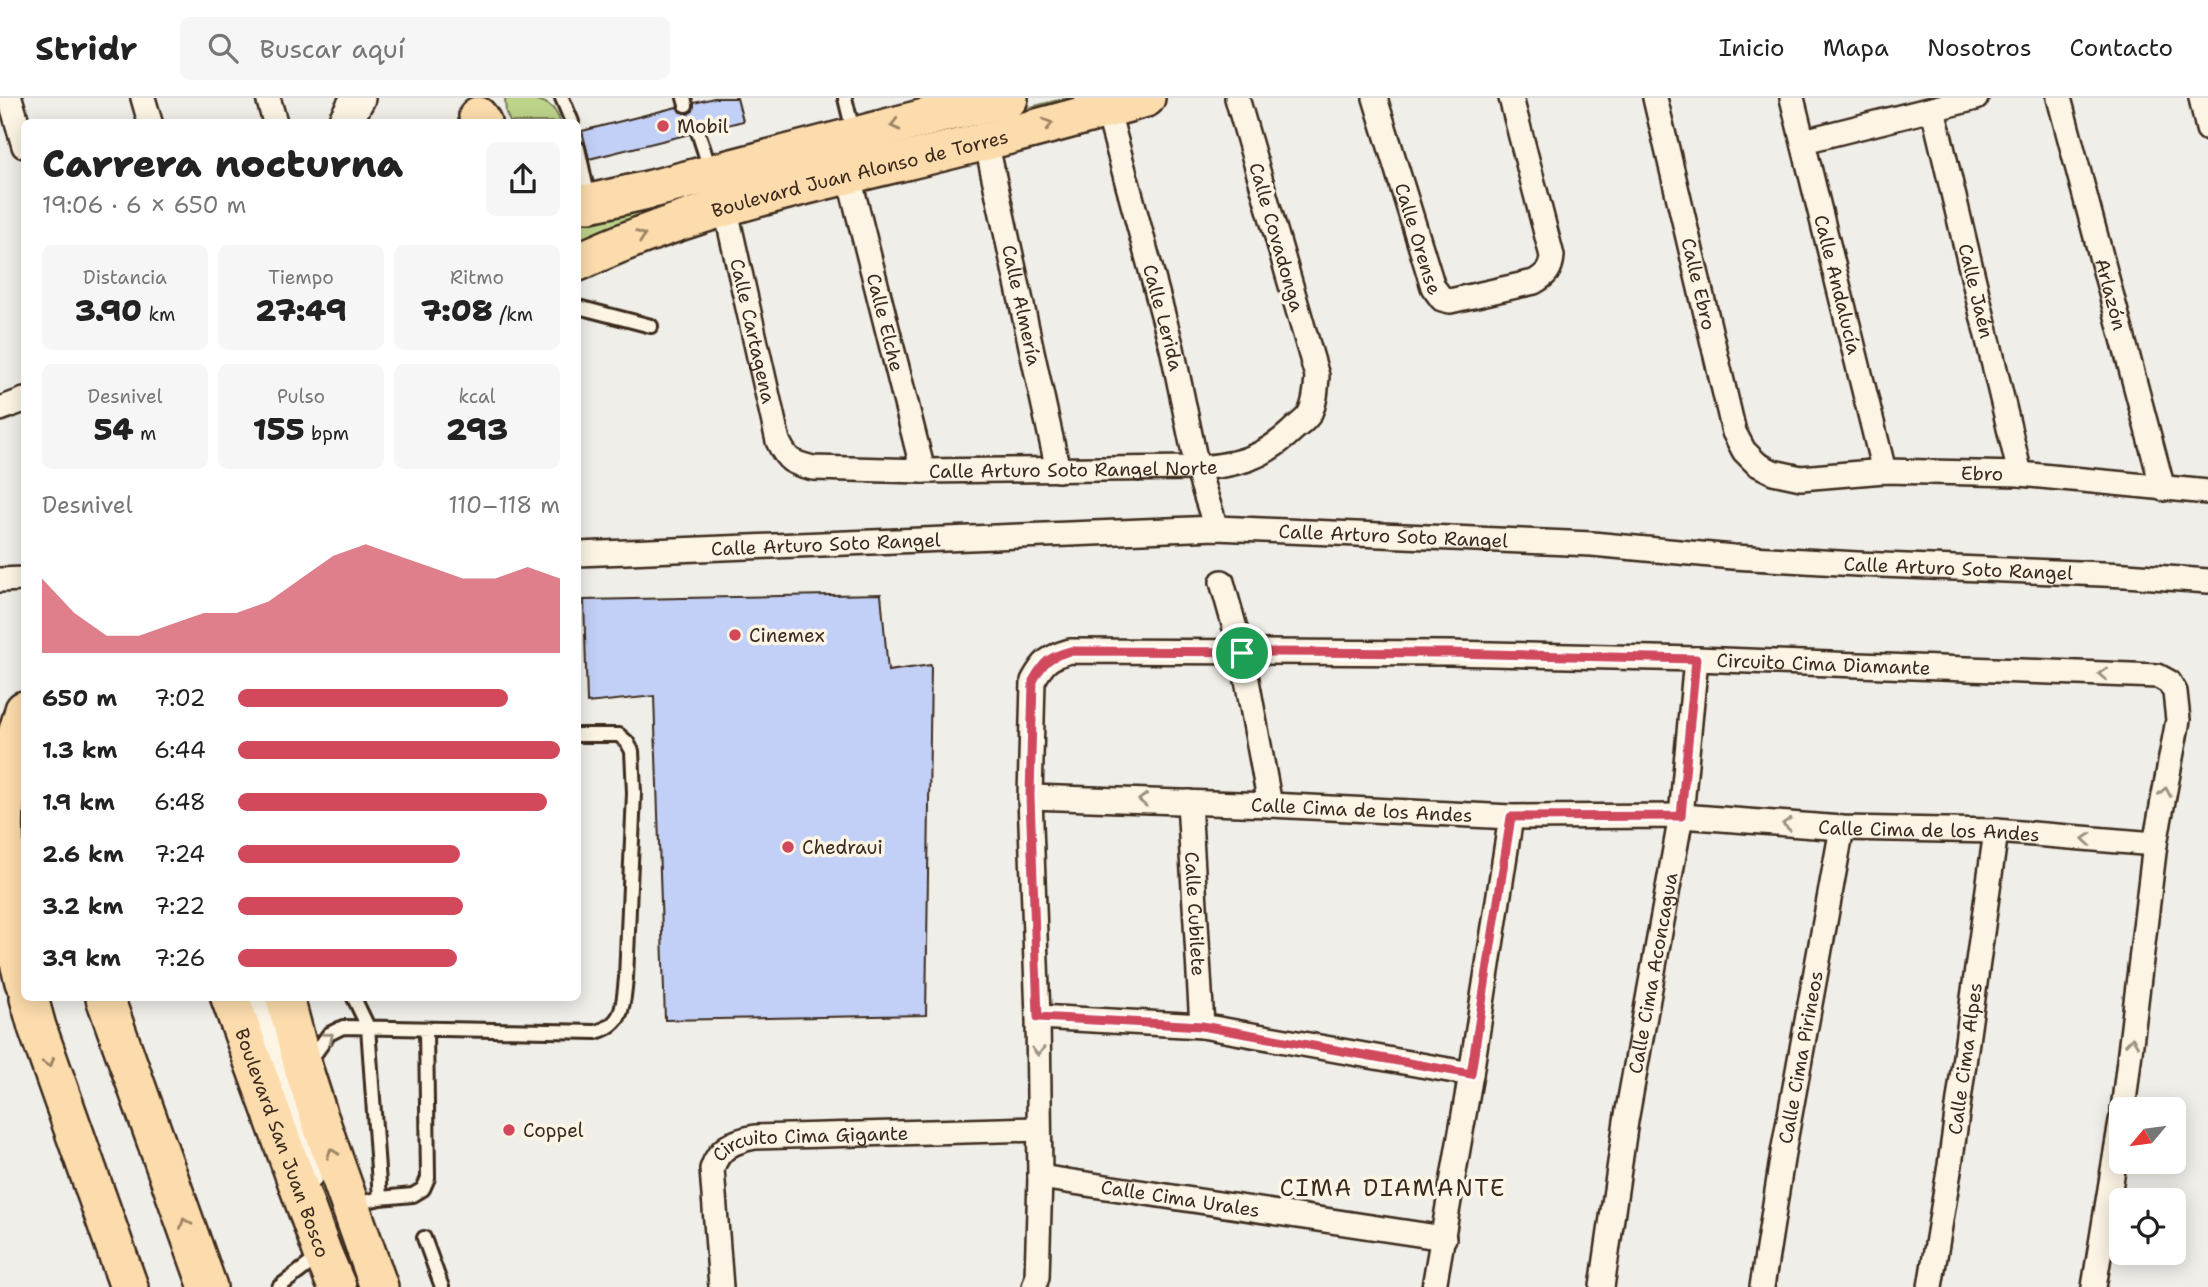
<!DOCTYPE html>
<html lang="es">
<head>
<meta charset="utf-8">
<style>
	:root { --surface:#fff; --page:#f6f6f6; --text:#222; --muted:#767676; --line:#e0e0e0; --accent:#d1495b }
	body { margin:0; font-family:"Shantell Sans",sans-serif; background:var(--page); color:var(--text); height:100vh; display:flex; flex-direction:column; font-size:26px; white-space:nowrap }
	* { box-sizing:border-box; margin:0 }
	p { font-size:23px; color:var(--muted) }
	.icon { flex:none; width:38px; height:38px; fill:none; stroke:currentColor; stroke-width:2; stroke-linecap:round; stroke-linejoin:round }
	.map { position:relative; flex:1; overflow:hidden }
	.panel { position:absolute; left:21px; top:21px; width:560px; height:882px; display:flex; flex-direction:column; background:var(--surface); border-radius:10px; box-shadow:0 4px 18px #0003 }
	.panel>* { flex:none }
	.needle { width:46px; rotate:241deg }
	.tools { position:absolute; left:2109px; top:999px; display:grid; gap:14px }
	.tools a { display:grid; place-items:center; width:77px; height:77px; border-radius:10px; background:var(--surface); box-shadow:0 4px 18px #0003; font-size:35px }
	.pin { position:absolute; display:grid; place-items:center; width:60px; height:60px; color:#fff; margin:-30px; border:4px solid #fff; border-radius:50%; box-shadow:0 2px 7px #0007 }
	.round { display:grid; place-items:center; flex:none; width:74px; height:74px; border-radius:10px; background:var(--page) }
	.headline { display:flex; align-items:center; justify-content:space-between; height:119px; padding:0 21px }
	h1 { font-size:38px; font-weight:800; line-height:52px }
	.metrics { display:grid; grid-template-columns:repeat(3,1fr); gap:10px; height:119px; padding:7px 21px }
	.metrics div { display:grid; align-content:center; border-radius:10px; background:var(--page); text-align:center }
	.metrics b { font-size:30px; font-weight:800 }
	.metrics small { font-size:19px; font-weight:400 }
	.metrics p { font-size:19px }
	.chart { height:196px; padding:14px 21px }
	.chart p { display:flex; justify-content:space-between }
	.chart svg { width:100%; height:126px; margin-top:7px; fill:var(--accent); opacity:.7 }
	ul { padding:0 21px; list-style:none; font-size:23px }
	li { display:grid; grid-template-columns:112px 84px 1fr; align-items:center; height:52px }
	li i { height:18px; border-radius:9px; background:var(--accent) }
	header { display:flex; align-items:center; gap:42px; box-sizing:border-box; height:98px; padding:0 35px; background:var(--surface); border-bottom:2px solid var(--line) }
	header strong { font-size:33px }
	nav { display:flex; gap:38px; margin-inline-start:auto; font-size:24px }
	.search { width:490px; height:63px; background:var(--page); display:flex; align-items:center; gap:18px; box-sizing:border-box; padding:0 24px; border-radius:10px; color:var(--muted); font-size:26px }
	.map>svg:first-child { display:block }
	.green { fill:#bcd389; stroke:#7c7e54; stroke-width:2 }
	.building { fill:#c2d0f7; stroke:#3b2a1e; stroke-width:2 }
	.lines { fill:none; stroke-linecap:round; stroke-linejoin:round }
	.lane-casing { stroke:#3b2a1e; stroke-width:18 }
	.street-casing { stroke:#3b2a1e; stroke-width:28 }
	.secondary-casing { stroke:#3b2a1e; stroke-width:38 }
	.primary-casing { stroke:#3b2a1e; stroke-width:42 }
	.lane { stroke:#fcf5e5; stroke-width:12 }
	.street { stroke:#fcf5e5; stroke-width:23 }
	.secondary { stroke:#fcf5e5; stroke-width:33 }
	.primary { stroke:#fcdcac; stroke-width:37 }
	.oneway { stroke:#9c8365 }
	.oneway2 { stroke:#9c9082 }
	.route-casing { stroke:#fff; stroke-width:14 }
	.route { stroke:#d1495b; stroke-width:9 }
	.poi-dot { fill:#d1495b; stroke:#fcf5e5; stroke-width:2.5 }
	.labels { text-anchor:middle; stroke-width:7; stroke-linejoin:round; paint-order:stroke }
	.poi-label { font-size:19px; fill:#3b2a1e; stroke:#fcf5e5; text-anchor:start }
	.street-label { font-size:19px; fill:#3b2a1e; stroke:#fcf5e5 }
	.quarter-label { font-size:23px; letter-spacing:2px; fill:#3b2a1e; stroke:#fcf5e5 }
</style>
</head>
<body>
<header>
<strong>Stridr</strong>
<div class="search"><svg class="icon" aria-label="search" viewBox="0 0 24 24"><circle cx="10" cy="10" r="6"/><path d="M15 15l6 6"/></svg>Buscar aquí</div>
<nav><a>Inicio</a><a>Mapa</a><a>Nosotros</a><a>Contacto</a></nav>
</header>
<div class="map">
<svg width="2208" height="1189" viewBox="0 0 2208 1189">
	<rect width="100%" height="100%" fill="#f0eee9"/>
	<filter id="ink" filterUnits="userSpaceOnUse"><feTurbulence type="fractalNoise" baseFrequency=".0143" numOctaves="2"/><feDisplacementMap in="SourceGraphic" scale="14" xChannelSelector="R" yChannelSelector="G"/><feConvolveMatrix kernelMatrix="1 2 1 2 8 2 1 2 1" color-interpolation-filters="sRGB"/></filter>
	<g filter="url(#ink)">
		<path class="green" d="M508,0C531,0 554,0 560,24H510L506,15L505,1Z
			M1066,0H1089L733,90L654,113L578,146V120L732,85Z"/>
		<path class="building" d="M714,0H737L743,23L707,32L703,27L696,26L691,29L690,36L589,61L582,33L677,9L680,14L688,16L693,13L694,5Z
			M881,496L888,573L931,567L926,917L665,922L654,598L587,605L584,502Z"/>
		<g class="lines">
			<g class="lane-casing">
				<path id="lane" d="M562,0L572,24
					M684,0L686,7
					M845,0L854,37
					M698,34L711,74
					M578,50L589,101
					M578,209L651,228
					M354,900L368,929L380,1100
					M309,964L329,936L343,929L596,934C625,926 623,906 626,880L634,695L632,653L627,644L619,637H578
					M352,1107L380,1100L413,1097L423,1091L428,1080L426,931
					M424,1140L442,1189
					M279,1189L320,1158"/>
			</g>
			<g class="street-casing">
				<g id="street">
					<path d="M10,0L24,48"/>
					<path d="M143,0L150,24"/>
					<path d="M268,0L275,24"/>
					<path id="s1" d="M1375,0L1433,189L1442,201L1450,203L1534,184C1546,177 1551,172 1552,158L1511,0"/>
					<path id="s2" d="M1655,0L1734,334L1744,353L1757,366L1773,374L1801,380L1884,373L2020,376L2208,394"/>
					<path id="s3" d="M1792,0L1884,373"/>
					<path id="s4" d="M2059,0L2163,391"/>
					<path d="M2201,0L2208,31"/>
					<path id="s5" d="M1107,10L1172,250L1197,370L1216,430"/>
					<path id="s6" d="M1933,11L2020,376"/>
					<path id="s7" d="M986,43L1058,372"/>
					<path d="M1804,43L1976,0"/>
					<path id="s8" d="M848,75L923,373"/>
					<path id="s9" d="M725,108L778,343C787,363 792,365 813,370L923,373L1197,370C1239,367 1264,360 1295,330C1300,326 1307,321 1310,315C1316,303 1316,290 1317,278L1237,0"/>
					<path d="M0,311L24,302"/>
					<path id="s10" d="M578,456L1216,430L1592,446L1733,459L1857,466L2126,477L2208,483"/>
					<path d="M0,482L24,481"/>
					<path d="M1222,484L1242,555L1270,707"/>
					<path id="s11" d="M1030,699L1270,707L1511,719L1681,718L1842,730L1996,733L2155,746"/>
					<path id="s12" d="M1189,704L1202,928"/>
					<path d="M1038,919L1202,928L1471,976"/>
					<path id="s13" d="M1040,1079L1444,1140"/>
					<path id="s14" d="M721,1189L712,1071C719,1049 734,1043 755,1039L1039,1031"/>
					<path id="s15" d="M1034,1189L1037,1179L1040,1079L1038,919L1030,699L1033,583C1044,563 1049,559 1070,553L1449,555L1696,561L2158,578L2169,584L2175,594L2178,622L2155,746L2123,1012"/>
					<path d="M1434,1189L1471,976L1511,719"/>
					<path id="s16" d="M1602,1189L1626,1023L1681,718L1696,561"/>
					<path id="s17" d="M1762,1189L1783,1055L1842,730"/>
					<path id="s18" d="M1930,1189L1950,1067L1996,733"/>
					<path d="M2094,1189L2121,1023"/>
				</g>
			</g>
			<g class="secondary-casing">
				<path id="secondary" d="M345,24L358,0
					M262,900V918L273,959L308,1065L307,1075"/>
			</g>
			<g class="primary-casing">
				<g id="primary">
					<path d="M478,18L482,24"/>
					<path d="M578,105H590L652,91L944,15L1009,0"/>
					<path id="s19" d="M578,164C708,103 848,79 986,43C1040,30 1093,15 1146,0"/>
					<path d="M24,612C19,631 12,650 8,670C0,742 5,814 24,884"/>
					<path d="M29,900L37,929L129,1189"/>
					<path d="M105,900L208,1189"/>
					<path id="s20" d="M230,900L323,1156L337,1189"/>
					<path d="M285,900L304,972L319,1019L379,1189"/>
				</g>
			</g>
			<use href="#lane" class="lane"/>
			<use href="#street" class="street"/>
			<use href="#secondary" class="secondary"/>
			<use href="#primary" class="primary"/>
		</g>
		<defs><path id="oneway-chevron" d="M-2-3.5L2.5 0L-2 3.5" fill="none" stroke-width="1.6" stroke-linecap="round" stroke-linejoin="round" transform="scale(1.75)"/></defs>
		<g class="oneway">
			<use href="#oneway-chevron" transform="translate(1048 26) rotate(-16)"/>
			<use href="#oneway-chevron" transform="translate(895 27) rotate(166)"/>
			<use href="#oneway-chevron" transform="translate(641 138) rotate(-20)"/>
			<use href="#oneway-chevron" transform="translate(49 965) rotate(71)"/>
			<use href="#oneway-chevron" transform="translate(332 1055) rotate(-110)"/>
			<use href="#oneway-chevron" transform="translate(185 1125) rotate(-110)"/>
		</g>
		<g class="oneway2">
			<use href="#oneway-chevron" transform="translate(2103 576) rotate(-178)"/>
			<use href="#oneway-chevron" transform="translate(2165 694) rotate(-80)"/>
			<use href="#oneway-chevron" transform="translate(1143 702) rotate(-178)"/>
			<use href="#oneway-chevron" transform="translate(1787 726) rotate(-176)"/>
			<use href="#oneway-chevron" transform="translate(2087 741) rotate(-175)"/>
			<use href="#oneway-chevron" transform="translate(329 939) rotate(-39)"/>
			<use href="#oneway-chevron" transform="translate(2132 944) rotate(-83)"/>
			<use href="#oneway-chevron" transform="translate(1038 953) rotate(89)"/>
		</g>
	</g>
	<g class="lines" filter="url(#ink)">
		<g class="route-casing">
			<path id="route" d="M1070,553L1449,555L1696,561L1681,718L1511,719L1471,976L1202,928L1038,919L1030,698L1033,583C1044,563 1049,559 1070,553Z"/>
		</g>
		<use href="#route" class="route"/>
	</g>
	<g class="poi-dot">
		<circle cx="663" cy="28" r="7"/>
		<circle cx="735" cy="537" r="7"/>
		<circle cx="788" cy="749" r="7"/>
		<circle cx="509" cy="1032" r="7"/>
	</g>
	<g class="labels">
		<g class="poi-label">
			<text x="677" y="35">Mobil</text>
			<text x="749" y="544">Cinemex</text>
			<text x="802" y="756">Chedraui</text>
			<text x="523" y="1039">Coppel</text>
		</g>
		<g class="street-label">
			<text dy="7" stroke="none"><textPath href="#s19" startOffset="296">Boulevard Juan Alonso de Torres</textPath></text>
			<text transform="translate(1277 139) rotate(74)" y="7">Calle Covadonga</text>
			<text dy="7" stroke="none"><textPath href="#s1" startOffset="147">Calle Orense</textPath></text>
			<text dy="7" stroke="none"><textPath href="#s3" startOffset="192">Calle Andalucía</textPath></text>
			<text dy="7" stroke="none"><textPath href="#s2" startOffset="191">Calle Ebro</textPath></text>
			<text dy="7" stroke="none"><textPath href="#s6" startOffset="187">Calle Jaén</textPath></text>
			<text dy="7" stroke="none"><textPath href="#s4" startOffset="203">Arlazón</textPath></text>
			<text dy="7" stroke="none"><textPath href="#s7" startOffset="168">Calle Almería</textPath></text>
			<text dy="7" stroke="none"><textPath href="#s5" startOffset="217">Calle Lerida</textPath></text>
			<text dy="7" stroke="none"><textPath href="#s8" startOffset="154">Calle Elche</textPath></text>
			<text dy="7" stroke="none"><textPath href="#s9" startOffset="128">Calle Cartagena</textPath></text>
			<text dy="7" stroke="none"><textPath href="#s9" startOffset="548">Calle Arturo Soto Rangel Norte</textPath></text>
			<text dy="7" stroke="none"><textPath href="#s2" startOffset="611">Ebro</textPath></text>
			<text dy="7" stroke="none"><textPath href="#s10" startOffset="816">Calle Arturo Soto Rangel</textPath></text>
			<text dy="7" stroke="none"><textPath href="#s10" startOffset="248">Calle Arturo Soto Rangel</textPath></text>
			<text dy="7" stroke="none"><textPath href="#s10" startOffset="1382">Calle Arturo Soto Rangel</textPath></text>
			<text dy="7" stroke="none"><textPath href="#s15" startOffset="1410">Circuito Cima Diamante</textPath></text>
			<text dy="7" stroke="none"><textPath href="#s11" startOffset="332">Calle Cima de los Andes</textPath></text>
			<text dy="7" stroke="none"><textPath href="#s11" startOffset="900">Calle Cima de los Andes</textPath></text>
			<text dy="7" stroke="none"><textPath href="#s12" startOffset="112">Calle Cubilete</textPath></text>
			<text dy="7" stroke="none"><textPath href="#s16" startOffset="318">Calle Cima Aconcagua</textPath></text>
			<text dy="7" stroke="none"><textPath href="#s17" startOffset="233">Calle Cima Pirineos</textPath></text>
			<text dy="7" stroke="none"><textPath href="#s18" startOffset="231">Calle Cima Alpes</textPath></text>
			<text dy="7" stroke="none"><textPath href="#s20" startOffset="154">Boulevard San Juan Bosco</textPath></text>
			<text dy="7" stroke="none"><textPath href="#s14" startOffset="229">Circuito Cima Gigante</textPath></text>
			<text dy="7" stroke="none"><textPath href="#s13" startOffset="142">Calle Cima Urales</textPath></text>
		</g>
		<g class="quarter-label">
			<text x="1393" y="1098">CIMA DIAMANTE</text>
		</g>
	</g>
</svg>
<div class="tools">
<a><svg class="needle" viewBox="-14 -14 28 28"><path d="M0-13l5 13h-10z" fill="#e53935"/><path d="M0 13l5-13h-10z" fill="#767676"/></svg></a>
<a><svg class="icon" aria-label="locate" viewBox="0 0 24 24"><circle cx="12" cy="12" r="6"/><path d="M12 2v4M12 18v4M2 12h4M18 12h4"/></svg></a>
</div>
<div class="pin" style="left:1242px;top:555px;background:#1e9e55"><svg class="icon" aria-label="arrive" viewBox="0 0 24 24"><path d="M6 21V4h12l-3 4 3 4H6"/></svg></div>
<section class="panel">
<div class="headline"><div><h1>Carrera nocturna</h1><p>19:06 · 6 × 650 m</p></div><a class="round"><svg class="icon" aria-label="share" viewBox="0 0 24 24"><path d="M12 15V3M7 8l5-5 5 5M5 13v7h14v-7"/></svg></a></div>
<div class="metrics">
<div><p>Distancia</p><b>3.90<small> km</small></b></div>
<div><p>Tiempo</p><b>27:49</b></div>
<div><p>Ritmo</p><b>7:08<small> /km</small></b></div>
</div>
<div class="metrics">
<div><p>Desnivel</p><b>54<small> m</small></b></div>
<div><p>Pulso</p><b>155<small> bpm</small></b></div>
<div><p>kcal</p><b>293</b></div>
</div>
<div class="chart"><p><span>Desnivel</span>110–118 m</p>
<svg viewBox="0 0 160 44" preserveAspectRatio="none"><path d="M0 44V18L10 30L20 38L30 38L40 34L50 30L60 30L70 26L80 18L90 10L100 6L110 10L120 14L130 18L140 18L150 14L160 18V44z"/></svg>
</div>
<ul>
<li><b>650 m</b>7:02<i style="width:84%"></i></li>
<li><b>1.3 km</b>6:44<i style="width:100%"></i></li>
<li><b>1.9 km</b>6:48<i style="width:96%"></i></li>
<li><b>2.6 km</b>7:24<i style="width:69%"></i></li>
<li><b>3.2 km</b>7:22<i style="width:70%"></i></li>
<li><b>3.9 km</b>7:26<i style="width:68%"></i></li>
</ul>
</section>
</div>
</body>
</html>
